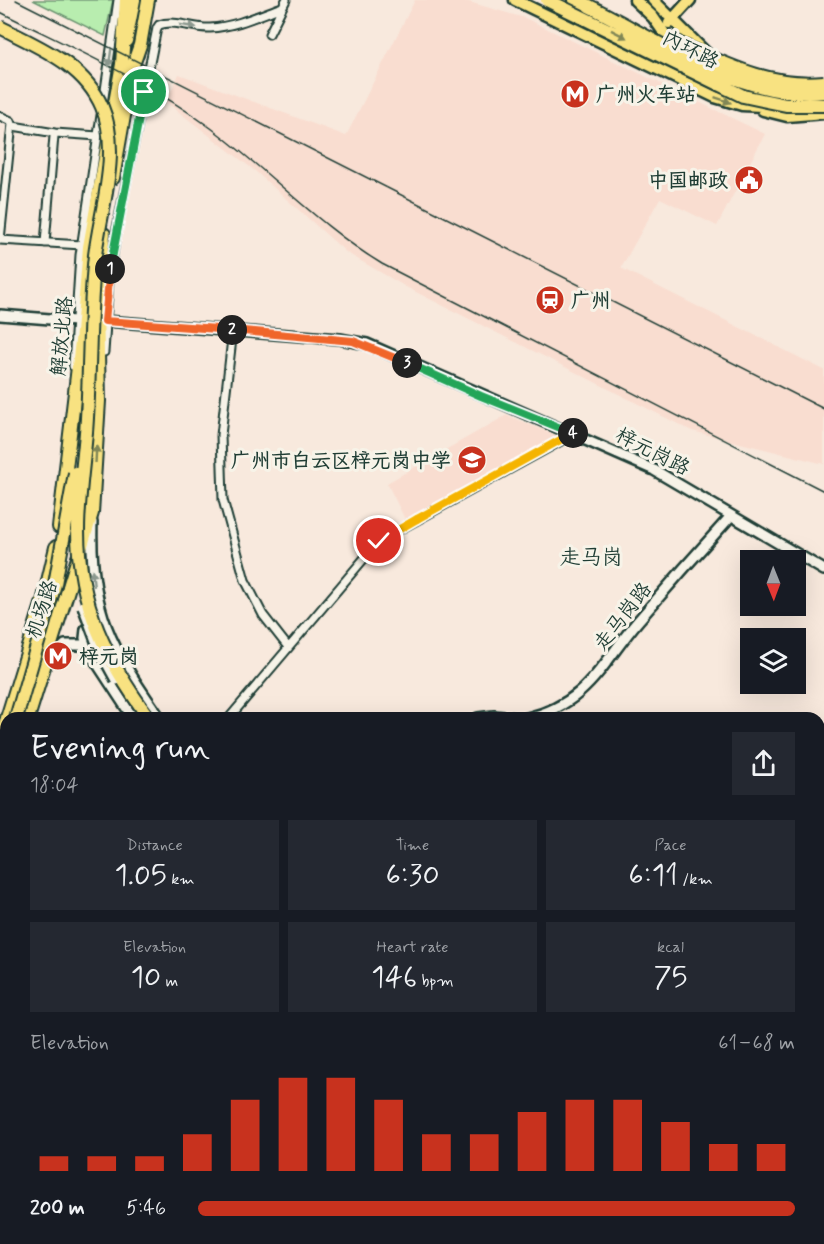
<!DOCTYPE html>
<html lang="en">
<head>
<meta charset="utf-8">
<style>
	:root { --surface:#171b24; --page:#242831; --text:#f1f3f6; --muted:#9ea1a6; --accent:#c8321e }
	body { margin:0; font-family:Mynerve,"LXGW WenKai TC",sans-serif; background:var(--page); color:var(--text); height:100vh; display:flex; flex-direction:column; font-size:22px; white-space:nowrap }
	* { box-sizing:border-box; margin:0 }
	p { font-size:20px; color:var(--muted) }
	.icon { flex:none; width:33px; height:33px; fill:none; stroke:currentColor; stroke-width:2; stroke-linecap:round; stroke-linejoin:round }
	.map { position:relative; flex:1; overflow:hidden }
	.sheet { position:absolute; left:0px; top:712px; width:825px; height:532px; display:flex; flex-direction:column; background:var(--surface); border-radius:18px 18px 0 0; box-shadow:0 6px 24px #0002 }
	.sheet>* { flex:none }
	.needle { width:39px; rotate:179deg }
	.controls { position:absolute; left:740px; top:550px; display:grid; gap:12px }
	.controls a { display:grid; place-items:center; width:66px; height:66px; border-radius:0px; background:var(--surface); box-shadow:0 6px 24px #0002; font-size:30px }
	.pin { position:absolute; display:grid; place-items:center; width:51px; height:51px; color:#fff; margin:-26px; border:3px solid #fff; border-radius:50%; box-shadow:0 2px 6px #0007 }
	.km { position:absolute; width:30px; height:30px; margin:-15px; border-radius:50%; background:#222; color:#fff; font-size:16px; line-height:30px; text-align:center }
	.round { display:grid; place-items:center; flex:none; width:63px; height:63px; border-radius:0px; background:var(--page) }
	.summary { display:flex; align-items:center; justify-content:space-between; height:102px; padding:0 30px }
	h1 { font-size:33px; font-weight:600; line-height:45px }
	.metrics { display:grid; grid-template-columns:repeat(3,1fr); gap:9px; height:102px; padding:6px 30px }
	.metrics div { display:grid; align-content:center; border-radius:0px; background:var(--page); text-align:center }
	.metrics b { font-size:30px; font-weight:600 }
	.metrics small { font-size:16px; font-weight:400 }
	.metrics p { font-size:16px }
	.chart { height:168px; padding:12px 30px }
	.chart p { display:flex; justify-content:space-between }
	.chart svg { width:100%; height:108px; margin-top:6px; stroke:var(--accent); stroke-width:6 }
	ul { padding:0 30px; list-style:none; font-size:20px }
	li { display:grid; grid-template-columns:96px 72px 1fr; align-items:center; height:45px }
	li i { height:15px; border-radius:8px; background:var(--accent) }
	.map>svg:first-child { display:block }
	.built { fill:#f9ddd0 }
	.green { fill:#b8edaf; stroke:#6c9572; stroke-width:1.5 }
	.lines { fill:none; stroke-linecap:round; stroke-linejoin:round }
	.street-casing { stroke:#1f3d34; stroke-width:11 }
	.secondary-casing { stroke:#1f3d34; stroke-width:14 }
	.primary-casing { stroke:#1f3d34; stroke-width:15 }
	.highway-casing { stroke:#1f3d34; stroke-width:16 }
	.street { stroke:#f7f3e8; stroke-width:7 }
	.secondary { stroke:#f7f3e8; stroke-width:9 }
	.primary { stroke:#f8e281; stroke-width:10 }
	.highway { stroke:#f8e281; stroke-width:12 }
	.rail { stroke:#1f3d34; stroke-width:1.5 }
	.secondary-bridge-casing { stroke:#1f3d34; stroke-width:14; stroke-linecap:butt }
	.primary-bridge-casing { stroke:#1f3d34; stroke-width:15; stroke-linecap:butt }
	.highway-bridge-casing { stroke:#1f3d34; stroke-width:16; stroke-linecap:butt }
	.secondary-bridge { stroke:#f7f3e8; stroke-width:9 }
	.primary-bridge { stroke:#f8e281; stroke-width:10 }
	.highway-bridge { stroke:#f8e281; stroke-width:12 }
	.oneway { fill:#8b988e }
	.oneway2 { fill:#818757 }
	.split-1-casing { stroke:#fff; stroke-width:12 }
	.split-2-casing { stroke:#fff; stroke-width:12 }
	.split-3-casing { stroke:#fff; stroke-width:12 }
	.split-4-casing { stroke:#fff; stroke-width:12 }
	.split-5-casing { stroke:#fff; stroke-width:12 }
	.split-6-casing { stroke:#fff; stroke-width:12 }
	.split-1 { stroke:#22a559; stroke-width:8 }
	.split-2 { stroke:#f0652b; stroke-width:8 }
	.split-3 { stroke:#f0652b; stroke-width:8 }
	.split-4 { stroke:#22a559; stroke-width:8 }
	.split-5 { stroke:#f5b400; stroke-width:8 }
	.split-6 { stroke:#f5b400; stroke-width:8 }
	.labels { text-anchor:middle; stroke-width:6; stroke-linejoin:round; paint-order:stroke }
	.street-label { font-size:20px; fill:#1f3d34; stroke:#f7f3e8 }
	.poi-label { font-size:20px; font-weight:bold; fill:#1f3d34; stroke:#f7f3e8; text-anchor:start }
	.neighbourhood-label { font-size:21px; fill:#1f3d34; stroke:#f7f3e8 }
</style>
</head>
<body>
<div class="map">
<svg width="824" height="1244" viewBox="0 0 824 1244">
	<rect width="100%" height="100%" fill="#f8e9dd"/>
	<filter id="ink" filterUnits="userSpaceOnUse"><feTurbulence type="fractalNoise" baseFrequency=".0167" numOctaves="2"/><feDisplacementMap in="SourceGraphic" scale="12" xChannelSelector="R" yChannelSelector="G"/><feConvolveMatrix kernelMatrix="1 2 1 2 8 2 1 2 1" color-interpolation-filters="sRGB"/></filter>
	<g filter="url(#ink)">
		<path class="built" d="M415,0H462L525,18L765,134L717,226L660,198L621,268L824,370V464L692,431L406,287L347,253L254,170L166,102L179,74L346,136Z
			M507,415L560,437L406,521L387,483Z"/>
		<path class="green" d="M33,0H113L105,36Z"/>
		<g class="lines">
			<g class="street-casing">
				<path id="street" d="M269,34L286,0
					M103,104L118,0
					M0,116L11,121L13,126L55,133L98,136
					M0,240L12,124
					M0,240L82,245
					M45,243L54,136
					M233,330L221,435L223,500L245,580L263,615L288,647
					M104,352L109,281L117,228L157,28L159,25C175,19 194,29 210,28C234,27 260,15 282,7
					M73,366L80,255L101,115
					M229,718L379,541L574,434
					M819,1085L824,1084
					M640,1239L641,1244"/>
			</g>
			<g class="secondary-casing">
				<path id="secondary" d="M0,315L75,321
					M105,321L340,339L367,344L654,470L824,570
					M92,522C89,611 111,648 160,718
					M90,649L85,638L86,629L95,625
					M49,660L65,645H83L93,657L133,718
					M478,718L494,716L514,718
					M527,718C588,704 602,663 638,621C668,586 699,551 730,517"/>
			</g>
			<g class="primary-casing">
				<path id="primary" d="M515,0L715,97L742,105L779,107
					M635,0L653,17L678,53
					M653,0L712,59
					M669,23L690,0
					M127,41L135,0
					M763,110L787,116L824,113
					M819,996L824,991
					M562,1244L565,1239
					M654,1244L656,1239"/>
			</g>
			<g class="highway-casing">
				<path id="highway" d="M575,0L589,6
					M113,178L133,65L140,45L148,0
					M59,527L82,333L89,247L122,64L126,0
					M7,718L44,598L56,547
					M28,718L92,513L99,401L97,305L104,234
					M0,741L6,721
					M0,860L6,900
					M2,867L1,816L6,765
					M0,924L6,973
					M819,987L824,981
					M819,1013L824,1008
					M819,1030L824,1025
					M6,1096V1131
					M0,1200L6,1183
					M59,1239L60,1244
					M70,1239L73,1244
					M80,1239L82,1244
					M3,1244L6,1228"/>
			</g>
			<use href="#street" class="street"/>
			<use href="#secondary" class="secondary"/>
			<use href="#primary" class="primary"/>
			<use href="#highway" class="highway"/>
			<path class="rail" d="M16,0L824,409
				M0,12C72,48 146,80 211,128C270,172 319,226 382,264L824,491"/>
			<g class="secondary-bridge-casing">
				<path id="secondary-bridge" d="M83,606L99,649L116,680"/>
			</g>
			<g class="primary-bridge-casing">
				<path id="primary-bridge" d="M609,1244L612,1239"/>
			</g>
			<g class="highway-bridge-casing">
				<path id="highway-bridge" d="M547,0L743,96L786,105H824
					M589,6C660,41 744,101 824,92
					M0,27C38,47 84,64 102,107C121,151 101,208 95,255C89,309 90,364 87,418C85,456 78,493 78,531C78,604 107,661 149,718
					M680,44C727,65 770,87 824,82
					M16,718L55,584L75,473
					M0,1165L6,1130
					M621,1244L625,1239
					M647,1244L649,1239"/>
			</g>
			<use href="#secondary-bridge" class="secondary-bridge"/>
			<use href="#primary-bridge" class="primary-bridge"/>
			<use href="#highway-bridge" class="highway-bridge"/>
		</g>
		<defs><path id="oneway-solid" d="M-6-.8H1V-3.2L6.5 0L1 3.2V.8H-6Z" transform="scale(1.5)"/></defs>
		<g class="oneway">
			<use href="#oneway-solid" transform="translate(188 26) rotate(9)"/>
			<use href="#oneway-solid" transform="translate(110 58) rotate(98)"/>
			<use href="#oneway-solid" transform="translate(93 578) rotate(-96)"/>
		</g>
		<g class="oneway2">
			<use href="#oneway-solid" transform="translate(619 34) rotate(27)"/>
			<use href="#oneway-solid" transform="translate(723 100) rotate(19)"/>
			<use href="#oneway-solid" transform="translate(96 454) rotate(-87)"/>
		</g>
	</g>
	<g class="lines" filter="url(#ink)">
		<g class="split-1-casing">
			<path id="split-1" d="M110,269L144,92"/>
		</g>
		<g class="split-2-casing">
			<path id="split-2" d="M110,269L105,321L232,330"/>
		</g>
		<g class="split-3-casing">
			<path id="split-3" d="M232,330L353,341L407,363"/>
		</g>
		<g class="split-4-casing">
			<path id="split-4" d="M407,363L481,396L573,433"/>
		</g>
		<g class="split-5-casing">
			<path id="split-5" d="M417,519L573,433"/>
		</g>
		<g class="split-6-casing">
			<path id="split-6" d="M379,541L417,519"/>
		</g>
		<use href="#split-1" class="split-1"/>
		<use href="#split-2" class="split-2"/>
		<use href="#split-3" class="split-3"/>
		<use href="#split-4" class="split-4"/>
		<use href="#split-5" class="split-5"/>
		<use href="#split-6" class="split-6"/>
	</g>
	<defs>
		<g id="metro-disc" transform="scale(1.5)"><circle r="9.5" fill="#c8321e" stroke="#f7f3e8"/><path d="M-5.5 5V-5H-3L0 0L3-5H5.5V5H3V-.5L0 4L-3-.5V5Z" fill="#fff"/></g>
		<g id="civic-disc" transform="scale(1.5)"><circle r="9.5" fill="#c8321e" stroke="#f7f3e8"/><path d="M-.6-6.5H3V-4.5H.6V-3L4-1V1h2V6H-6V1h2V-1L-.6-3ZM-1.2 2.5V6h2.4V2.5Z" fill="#fff"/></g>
		<g id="station-disc" transform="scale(1.5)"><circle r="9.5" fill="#c8321e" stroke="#f7f3e8"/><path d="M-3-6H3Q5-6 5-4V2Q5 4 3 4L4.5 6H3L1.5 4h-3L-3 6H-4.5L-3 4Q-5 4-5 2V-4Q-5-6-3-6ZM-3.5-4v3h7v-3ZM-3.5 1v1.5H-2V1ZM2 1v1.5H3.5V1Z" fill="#fff"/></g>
		<g id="school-disc" transform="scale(1.5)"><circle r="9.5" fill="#c8321e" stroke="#f7f3e8"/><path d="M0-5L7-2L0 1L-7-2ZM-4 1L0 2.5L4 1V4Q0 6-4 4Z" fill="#fff"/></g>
	</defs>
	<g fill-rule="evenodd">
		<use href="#metro-disc" x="575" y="94"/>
		<use href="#civic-disc" x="749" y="180"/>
		<use href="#station-disc" x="550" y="300"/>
		<use href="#school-disc" x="472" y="460"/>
		<use href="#metro-disc" x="58" y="656"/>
	</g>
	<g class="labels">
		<g class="street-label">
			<text transform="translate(691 49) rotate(27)" y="7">内环路</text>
			<text transform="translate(61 336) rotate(-85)" y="7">解放北路</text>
			<text transform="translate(653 451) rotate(27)" y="7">梓元岗路</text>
			<text transform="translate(41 609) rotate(-72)" y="7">机场路</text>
			<text transform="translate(622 616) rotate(-52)" y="7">走马岗路</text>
		</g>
		<g class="poi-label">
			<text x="596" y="101">广州火车站</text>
			<text x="728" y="187" text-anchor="end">中国邮政</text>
			<text x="571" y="307">广州</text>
			<text x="451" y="467" text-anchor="end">广州市白云区梓元岗中学</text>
			<text x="79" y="663">梓元岗</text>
		</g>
		<g class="neighbourhood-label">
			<text x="591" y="564">走马岗</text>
		</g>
	</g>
</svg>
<div class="controls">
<a><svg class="needle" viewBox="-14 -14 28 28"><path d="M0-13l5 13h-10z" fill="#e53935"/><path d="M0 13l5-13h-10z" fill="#9ea1a6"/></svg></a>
<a><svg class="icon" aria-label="layers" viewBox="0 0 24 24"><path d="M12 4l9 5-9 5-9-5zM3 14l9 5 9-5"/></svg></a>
</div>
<div class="pin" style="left:144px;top:92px;background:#1e9e55"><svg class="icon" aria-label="arrive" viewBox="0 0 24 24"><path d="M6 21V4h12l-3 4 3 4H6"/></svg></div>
<div class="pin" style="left:379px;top:541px;background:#d93025"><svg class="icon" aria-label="check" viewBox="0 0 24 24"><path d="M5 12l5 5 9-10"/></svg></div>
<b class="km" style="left:110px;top:269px">1</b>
<b class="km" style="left:232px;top:330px">2</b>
<b class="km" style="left:407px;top:363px">3</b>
<b class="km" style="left:573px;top:433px">4</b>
<section class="sheet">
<div class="summary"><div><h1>Evening run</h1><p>18:04</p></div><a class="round"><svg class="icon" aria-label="share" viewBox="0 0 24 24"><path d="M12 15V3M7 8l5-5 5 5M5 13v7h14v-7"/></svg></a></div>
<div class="metrics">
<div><p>Distance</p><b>1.05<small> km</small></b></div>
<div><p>Time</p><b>6:30</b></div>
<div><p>Pace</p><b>6:11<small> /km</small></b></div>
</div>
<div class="metrics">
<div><p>Elevation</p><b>10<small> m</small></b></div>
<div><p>Heart rate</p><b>146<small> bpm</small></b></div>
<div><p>kcal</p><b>75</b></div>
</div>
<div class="chart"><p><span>Elevation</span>61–68 m</p>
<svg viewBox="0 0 160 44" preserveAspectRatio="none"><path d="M5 44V38M15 44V38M25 44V38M35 44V29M45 44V15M55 44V6M65 44V6M75 44V15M85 44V29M95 44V29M105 44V20M115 44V15M125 44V15M135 44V24M145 44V33M155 44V33"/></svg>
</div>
<ul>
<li><b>200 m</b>5:46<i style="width:100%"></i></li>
</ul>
</section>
</div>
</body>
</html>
